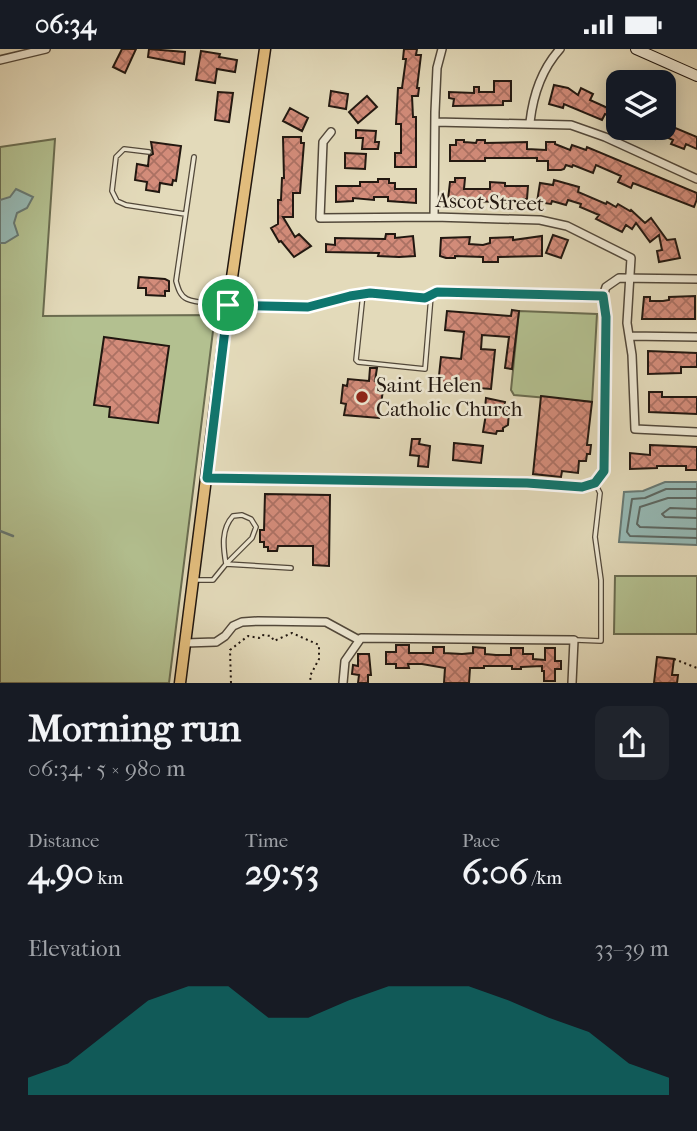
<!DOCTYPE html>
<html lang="en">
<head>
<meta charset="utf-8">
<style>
	:root { --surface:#171b24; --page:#20242c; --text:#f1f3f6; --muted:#9ea1a6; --accent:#0f766e }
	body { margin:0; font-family:"IM FELL French Canon",serif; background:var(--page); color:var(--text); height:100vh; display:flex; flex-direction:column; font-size:26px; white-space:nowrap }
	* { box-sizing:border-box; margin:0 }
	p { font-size:23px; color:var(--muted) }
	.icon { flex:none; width:38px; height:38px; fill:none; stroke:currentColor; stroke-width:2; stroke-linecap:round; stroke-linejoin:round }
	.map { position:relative; height:634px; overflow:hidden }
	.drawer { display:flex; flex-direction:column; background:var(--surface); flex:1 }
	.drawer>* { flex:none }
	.tools { position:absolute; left:606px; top:21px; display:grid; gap:14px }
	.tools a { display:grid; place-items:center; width:70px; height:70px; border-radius:14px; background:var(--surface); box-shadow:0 4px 18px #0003; font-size:35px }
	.pin { position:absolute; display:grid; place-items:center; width:60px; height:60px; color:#fff; margin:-30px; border:4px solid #fff; border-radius:50%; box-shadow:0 2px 7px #0007 }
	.round { display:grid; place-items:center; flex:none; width:74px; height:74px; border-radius:14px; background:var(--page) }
	.summary { display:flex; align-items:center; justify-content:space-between; height:119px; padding:0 28px }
	h1 { font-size:38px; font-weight:700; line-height:52px }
	.figures { display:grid; grid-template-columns:repeat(3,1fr); gap:10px; height:119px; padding:7px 28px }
	.figures div { display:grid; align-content:center }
	.figures b { font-size:35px; font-weight:700 }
	.figures small { font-size:19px; font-weight:400 }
	.figures p { font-size:19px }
	.chart { height:196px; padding:14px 28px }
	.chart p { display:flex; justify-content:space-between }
	.chart svg { width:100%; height:126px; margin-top:7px; fill:var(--accent); opacity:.7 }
	.status { display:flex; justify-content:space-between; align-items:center; height:49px; padding:0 35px; background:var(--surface); direction:ltr }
	.status svg { height:19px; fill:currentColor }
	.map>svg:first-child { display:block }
	.green { fill:#b3c090; stroke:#6a6c50; stroke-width:2 }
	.water { fill:#96bab6; stroke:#677974; stroke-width:2 }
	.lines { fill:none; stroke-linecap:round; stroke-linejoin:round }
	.shore { stroke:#5c6863; stroke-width:2 }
	.stream { stroke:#677974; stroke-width:2.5 }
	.building { fill:url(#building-cross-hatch); stroke:#211710; stroke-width:2 }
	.lane-casing { stroke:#52483a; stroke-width:6 }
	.street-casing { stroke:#52483a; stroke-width:10 }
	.secondary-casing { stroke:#211710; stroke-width:12 }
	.primary-casing { stroke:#211710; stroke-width:13 }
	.path { stroke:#211710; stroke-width:2; stroke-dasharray:2 3.5; stroke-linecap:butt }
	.lane { stroke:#ede7d2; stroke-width:3.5 }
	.street { stroke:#ede7d2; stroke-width:7 }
	.secondary { stroke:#ede7d2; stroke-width:10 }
	.primary { stroke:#e2bd7d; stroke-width:10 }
	.route-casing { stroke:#fff; stroke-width:14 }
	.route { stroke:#0f766e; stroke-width:9 }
	.poi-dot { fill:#8f2418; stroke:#ede7d2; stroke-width:2.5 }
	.labels { text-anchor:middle; stroke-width:5; stroke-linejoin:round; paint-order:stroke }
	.street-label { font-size:21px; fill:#211710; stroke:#ede7d2 }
	.poi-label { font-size:21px; fill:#211710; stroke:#ede7d2; text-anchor:start }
</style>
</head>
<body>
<div class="status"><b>06:34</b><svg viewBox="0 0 49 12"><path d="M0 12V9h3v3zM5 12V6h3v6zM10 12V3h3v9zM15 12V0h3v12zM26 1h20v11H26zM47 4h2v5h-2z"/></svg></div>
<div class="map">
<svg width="697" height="634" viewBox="0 0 697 634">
	<defs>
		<pattern id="building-cross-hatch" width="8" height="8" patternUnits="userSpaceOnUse" patternTransform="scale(1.75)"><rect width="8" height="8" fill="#d38c7a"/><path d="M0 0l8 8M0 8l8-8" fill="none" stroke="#ab7163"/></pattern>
	</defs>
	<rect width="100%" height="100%" fill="#e3daba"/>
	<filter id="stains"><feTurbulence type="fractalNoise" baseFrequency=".00286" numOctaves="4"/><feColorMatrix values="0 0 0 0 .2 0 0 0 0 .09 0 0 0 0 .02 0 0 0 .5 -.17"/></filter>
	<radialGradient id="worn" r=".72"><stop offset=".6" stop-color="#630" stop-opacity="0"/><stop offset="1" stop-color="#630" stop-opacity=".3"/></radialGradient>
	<path class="green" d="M55,90L43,267L215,266L169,634H0V98Z
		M519,262L597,265L592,353L514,346L511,341Z
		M615,527H697V585H614Z"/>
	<path class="water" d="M16,140L33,148L27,159L17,164L14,174L18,186L5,194H0V151L10,148Z
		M665,433H697V496L619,493L624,443L643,442Z"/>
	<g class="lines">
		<path class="shore" d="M697,440H666L645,449L632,450L627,483L630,487L697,489
			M697,449H668L640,458L637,475L640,478L697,480
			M697,460L670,459L662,465L665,468L697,469"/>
		<path class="stream" d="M0,482L13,487"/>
	</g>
	<path class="building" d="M122,0H136L125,24L113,18Z
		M149,0L185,3L184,15L148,8Z
		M404,0H417L416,6H421L417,39H419L418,47H412L413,68H416V118H395V104H401V75H396L398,39H402L406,10H403Z
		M201,2L220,5L219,8L237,11L235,23L217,20L215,34L196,31Z
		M494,32H511V52H503V56L453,57L454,50L449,49V43L474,44V38H479V43H494Z
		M554,36L568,39L578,46L581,39L593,45L590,51L612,61L618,48V70L605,65L602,71L564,55L563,59L549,55Z
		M331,42L348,45L346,60L329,57Z
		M218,43L233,44L229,73L215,71Z
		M367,47L377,58L358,74L349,63Z
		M290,59L308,69L302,82L283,72Z
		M663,68L670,71L668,76L697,88V100L686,95L684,100L671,95L673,91L658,84L655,90L647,87L649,84L637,79H663Z
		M356,81L376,82L375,93H379L378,100H362L363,89H356Z
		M283,88H301V94H304L300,144H293V168H283L295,188L299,185L311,197L294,208L281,192L279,193L271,179L278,175V151H281L282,129H284Z
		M456,91H464V93L476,94L477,91H485V94L527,93V100L546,101V93H555V95L570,101L572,96L586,101L587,98L697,144V150L694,158L633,134L631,139L618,133L621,127L596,116L593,124L573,116L572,118L566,116L564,120L561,121H548V112H537V109H485V112H450V96H456Z
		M151,93L181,97L176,132L173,131L172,136L160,134L159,143L146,141L147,133L135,131L137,115L148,117L149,107L153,105Z
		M345,104L366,105L365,120L345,119Z
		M455,129H465L464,140H490V133L505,134V137H528L527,150H520V154L448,151L450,133H455Z
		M378,130H389V134H395V140H416V154L388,152V148H374V151L353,149V152L336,153V137H360V133H378Z
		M554,131L579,138L578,143L606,155L607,153L616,158L618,155L630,162L631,161L645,174L651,169L667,191L675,190L680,209L659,213L657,202L662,201L659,186L650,193L636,174L632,180L626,176L622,183L596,170L599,166L580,158L581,155L568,151L566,156L552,152L551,155L537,153L540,134L553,136Z
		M386,185H395V189L413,187L415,207L399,208L378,207L379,204L326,203V195L335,196V189L385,190Z
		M553,186L568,191L561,209L546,204Z
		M542,187V207L498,208V213H483V208L455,207V209H446L440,207L441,189L470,188L469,195L483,196L490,194V189L513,188V191Z
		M139,228L165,230L169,232V242H165V247L146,246V239H138Z
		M695,247V270H642L644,248H650V252H663L669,251V248Z
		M512,261L519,262L512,320L505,319L509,288L482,286L481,300L495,301L491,340L438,336L441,308L461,310L464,283L445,281L447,262L511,267Z
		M104,288L169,297L158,374L109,368L110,358L94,356Z
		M648,302L697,304V318H681V324L648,325Z
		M370,319H377L375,332L382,333L381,341H383L379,369L344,366L346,355L341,354L343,336L347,337L348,330L369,332Z
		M649,343H662V348H697V365L649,363Z
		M541,347L592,353L587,396H591L590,405H587L586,412H579L578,424L562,422L561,428L533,425Z
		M486,349L505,353L504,361H509L508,376L503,379V382H497L496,385L483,383L487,359H485Z
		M412,390H420L419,395L430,397L428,418L418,417L419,407L410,406Z
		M454,394L483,397L481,414L453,411Z
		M650,396L697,398V421H686V417H657V419L630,420V404L650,406Z
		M265,445L330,446L329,517L313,516V497H278L277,502H268V498H264V493H260V481H264Z
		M396,596H409V604H433V598H444V604L462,605L473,604V598L485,599V605L496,606H511V599H523V605H533V610L545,611V599H555V612H561V620H555V632H544V622H542V617L521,618V620H512V617H484V619H470L469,634H444L445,619L422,615H408L409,619H396V615H386V603H396Z
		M358,605H369L371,626H368V634H358L359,626L352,625L353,616L358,617Z
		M657,608L674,610L672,626H678L677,634H654Z"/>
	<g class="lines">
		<g class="lane-casing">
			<path id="lane" d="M149,103L124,100L116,108L112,142L117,152L126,156L185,165
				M194,108L176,232C178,239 180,247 187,250C203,257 298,261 316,258C334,254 349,246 368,245C390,243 416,254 437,243L603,247L606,268L604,422L595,434L582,438L527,434L209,429
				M363,245L356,311L358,313L425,320L431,247
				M242,466L251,470L256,478L252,489L226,515C223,498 221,480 233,467Z
				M196,531H213L226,515L291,519
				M576,591L601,592V531L595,488L600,444L595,434"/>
		</g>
		<g class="street-casing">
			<path id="street" d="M0,11L46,0
				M435,73L571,76L605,88L697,130
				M530,73C533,47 542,20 560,0
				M331,83L323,93L320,169L434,168L540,171L567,177L631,209L627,274L632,306L635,380L697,383
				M434,168L435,63L437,19L442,0
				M603,247L606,238L619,229L697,230
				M629,287L697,288
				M185,594L216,593L225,587L233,577L242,573L258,572L326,573L359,591
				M343,634L345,612L361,589L574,591L572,634"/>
		</g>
		<g class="secondary-casing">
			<path id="secondary" d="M636,0L697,27"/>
		</g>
		<g class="primary-casing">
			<path id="primary" d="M180,634L228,256L265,0"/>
		</g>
		<path class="path" d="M674,610L697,619
			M231,634L230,601L248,587L259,589L262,586L271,587L274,592L292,584L319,596V610L310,627L311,634"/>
		<use href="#lane" class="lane"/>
		<use href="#street" class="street"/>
		<use href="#secondary" class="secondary"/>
		<use href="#primary" class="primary"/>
	</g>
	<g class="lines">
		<g class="route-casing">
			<path id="route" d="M437,243L603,247L606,268L604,422L595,434L582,438L527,434L207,429L228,256L308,258L350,247L370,244L425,249Z"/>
		</g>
		<use href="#route" class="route"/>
	</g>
	<circle class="poi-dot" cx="362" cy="348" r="7"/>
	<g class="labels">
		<g class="street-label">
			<text transform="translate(490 153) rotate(2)" y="7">Ascot Street</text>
		</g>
		<g class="poi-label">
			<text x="376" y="343">Saint Helen<tspan x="376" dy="24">Catholic Church</tspan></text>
		</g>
	</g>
	<rect width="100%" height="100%" filter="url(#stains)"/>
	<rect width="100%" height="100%" fill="url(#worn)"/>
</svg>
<div class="tools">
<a><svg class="icon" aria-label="layers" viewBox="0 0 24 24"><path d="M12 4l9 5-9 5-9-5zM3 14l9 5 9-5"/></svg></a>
</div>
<div class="pin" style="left:228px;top:256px;background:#1e9e55"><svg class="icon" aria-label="arrive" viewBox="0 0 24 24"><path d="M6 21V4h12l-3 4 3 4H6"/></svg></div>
</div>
<section class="drawer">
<div class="summary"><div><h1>Morning run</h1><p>06:34 · 5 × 980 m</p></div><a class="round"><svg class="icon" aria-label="share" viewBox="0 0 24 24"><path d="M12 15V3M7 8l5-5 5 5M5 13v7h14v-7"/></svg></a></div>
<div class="figures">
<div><p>Distance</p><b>4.90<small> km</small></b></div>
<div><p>Time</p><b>29:53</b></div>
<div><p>Pace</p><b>6:06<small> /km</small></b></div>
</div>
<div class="chart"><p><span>Elevation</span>33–39 m</p>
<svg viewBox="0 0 160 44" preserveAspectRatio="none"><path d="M0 44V38L10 33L20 22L30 11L40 6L50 6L60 17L70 17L80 11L90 6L100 6L110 6L120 11L130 17L140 22L150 33L160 38V44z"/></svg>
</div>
</section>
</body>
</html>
